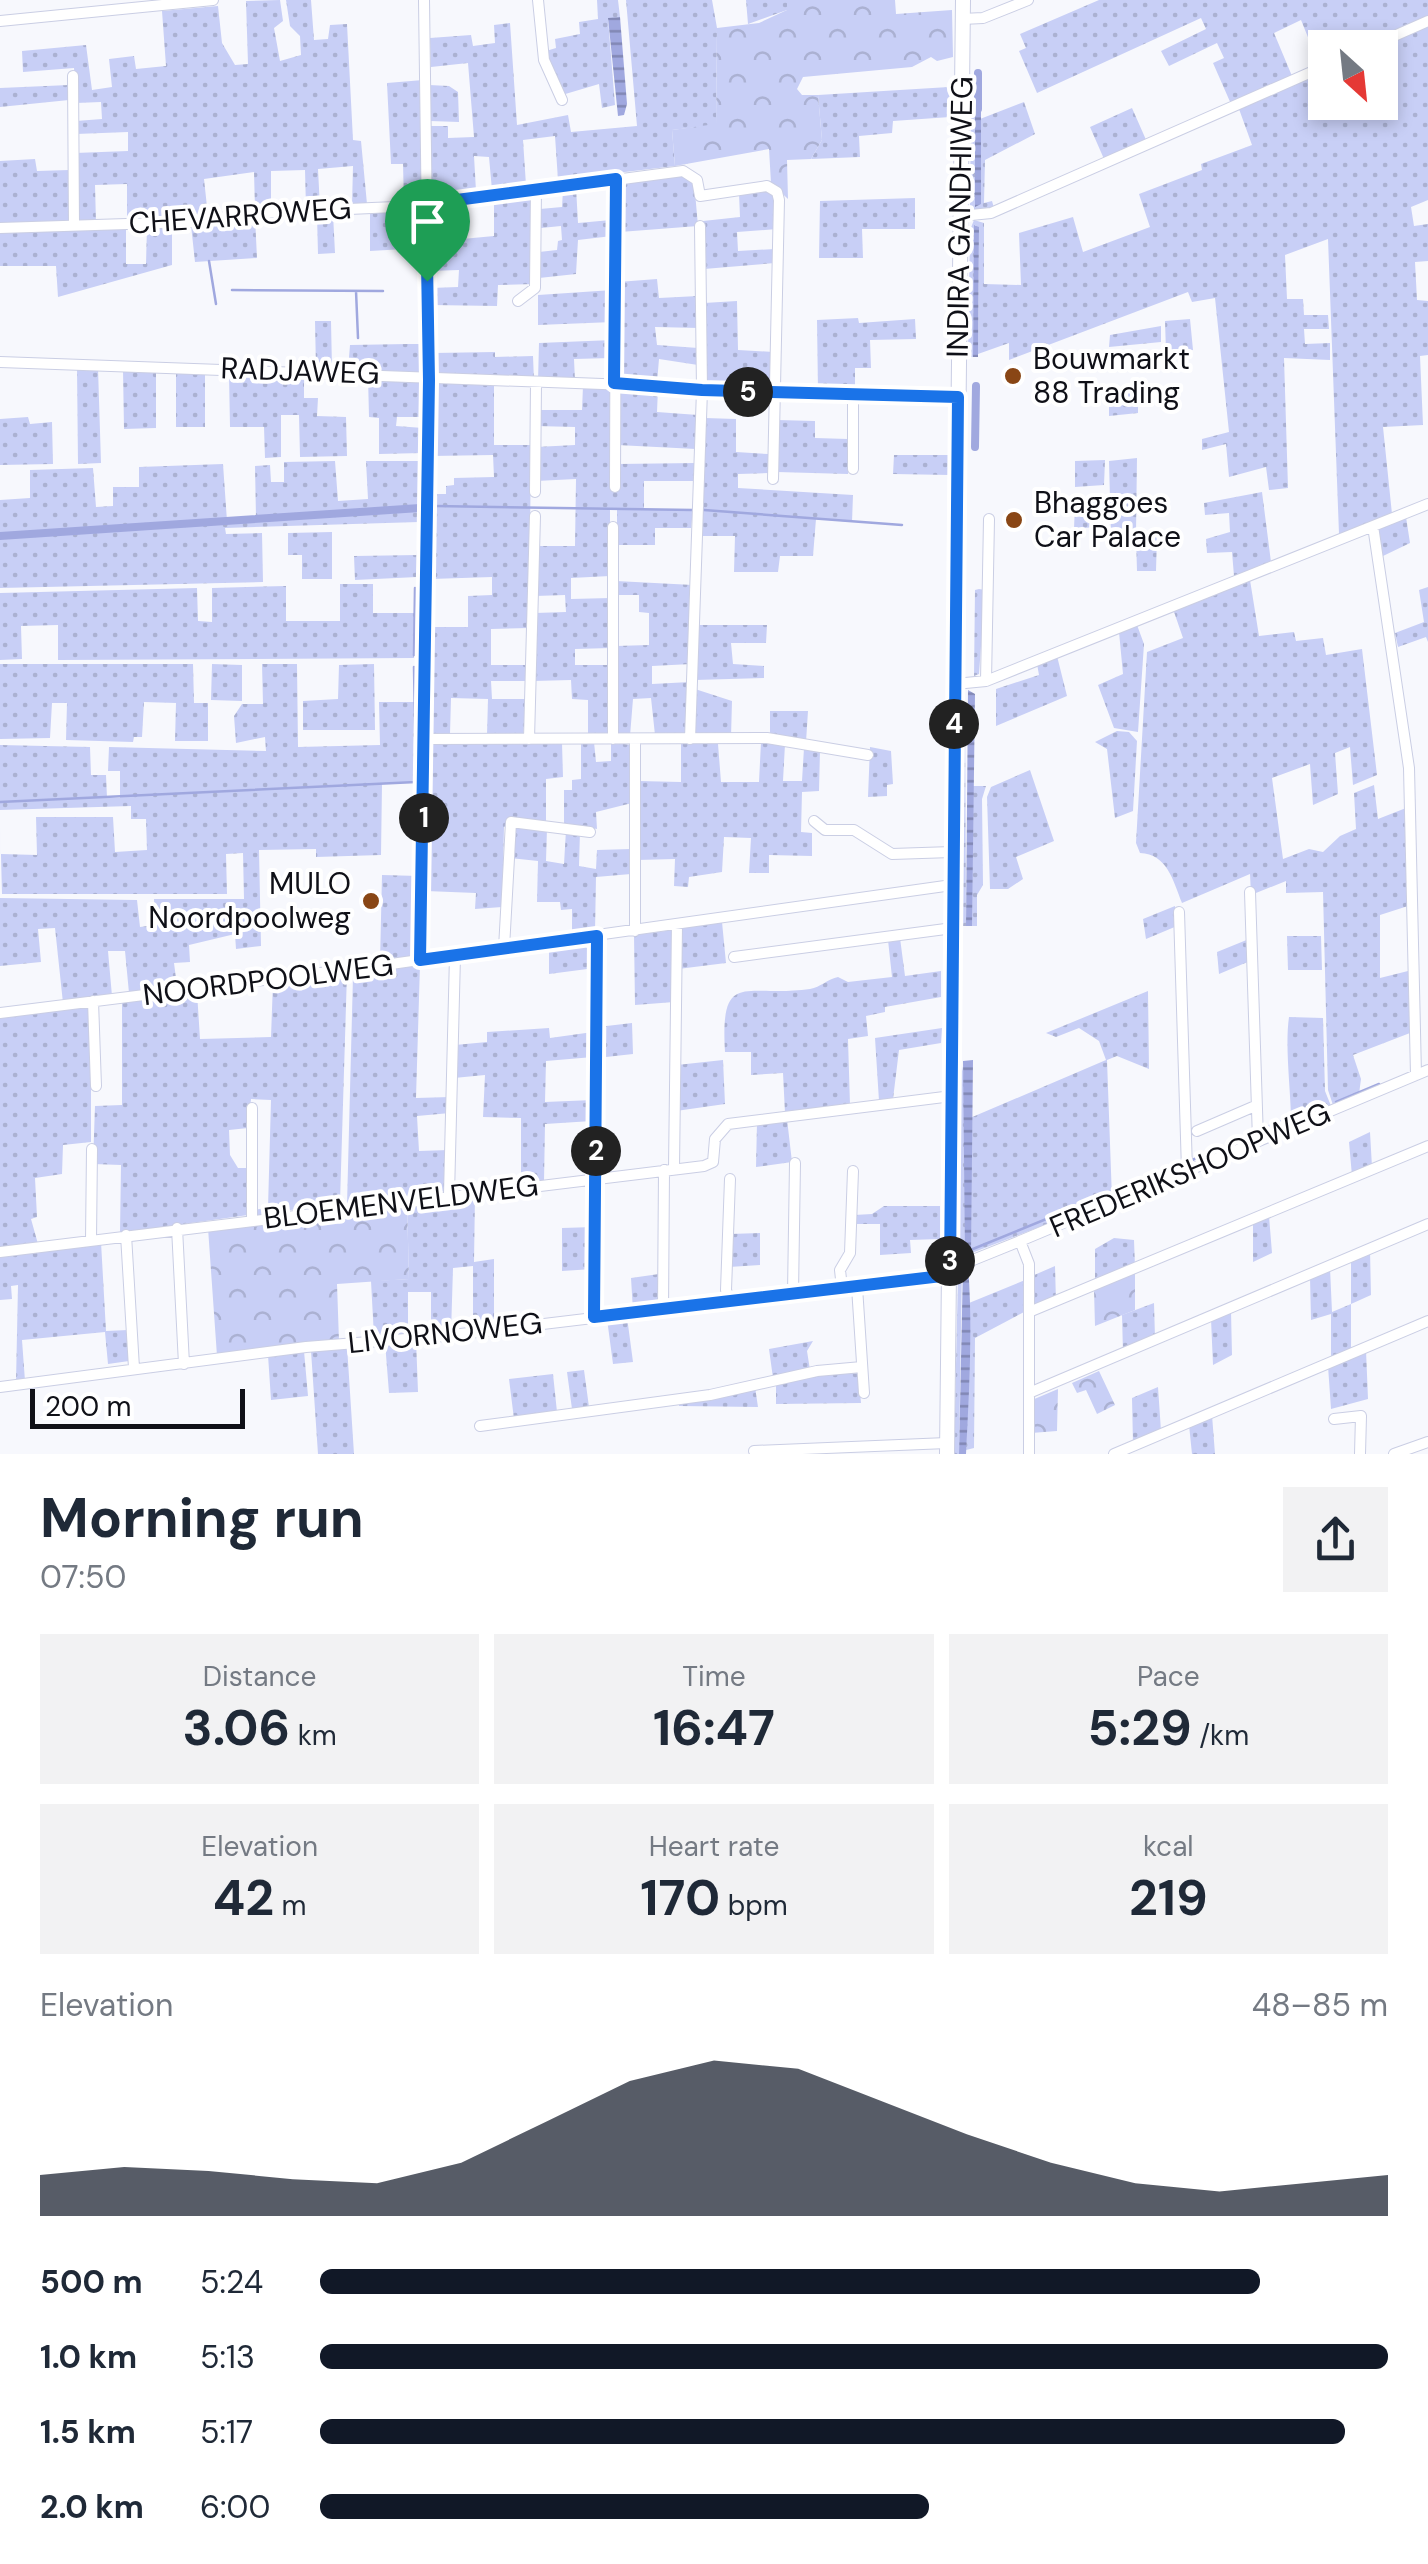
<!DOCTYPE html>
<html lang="en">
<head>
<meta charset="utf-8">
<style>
	:root { --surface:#fff; --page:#f2f2f3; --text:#1f2937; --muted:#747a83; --accent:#111827 }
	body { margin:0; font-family:"DM Sans",sans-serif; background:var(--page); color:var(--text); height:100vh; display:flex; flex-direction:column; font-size:38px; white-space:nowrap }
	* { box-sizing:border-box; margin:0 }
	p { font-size:32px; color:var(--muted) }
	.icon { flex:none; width:55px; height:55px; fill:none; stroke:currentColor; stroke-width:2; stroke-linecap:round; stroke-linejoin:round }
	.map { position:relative; height:1454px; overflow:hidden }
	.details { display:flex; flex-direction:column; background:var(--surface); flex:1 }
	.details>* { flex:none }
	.needle { width:65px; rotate:153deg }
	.buttons { position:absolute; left:1308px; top:30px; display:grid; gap:20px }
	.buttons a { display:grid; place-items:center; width:90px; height:90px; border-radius:0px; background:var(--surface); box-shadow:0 5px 15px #0003; font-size:50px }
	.scale { position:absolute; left:30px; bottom:25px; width:215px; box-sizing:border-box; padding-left:10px; border:5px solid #0f1017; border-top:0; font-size:28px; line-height:35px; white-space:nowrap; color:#0f1017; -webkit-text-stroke:8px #fff; paint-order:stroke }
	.pin { position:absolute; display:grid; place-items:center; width:85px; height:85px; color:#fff; margin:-102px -42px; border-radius:50% 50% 50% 0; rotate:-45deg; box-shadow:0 0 10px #0007 }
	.pin .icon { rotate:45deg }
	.km { position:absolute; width:50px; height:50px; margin:-25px; border-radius:50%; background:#222; color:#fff; font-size:28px; line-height:50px; text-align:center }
	.round { display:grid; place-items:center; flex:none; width:105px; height:105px; border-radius:0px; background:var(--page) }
	.summary { display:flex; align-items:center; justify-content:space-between; height:170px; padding:0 40px }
	h1 { font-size:55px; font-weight:700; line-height:75px }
	.stats { display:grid; grid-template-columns:repeat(3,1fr); gap:15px; height:170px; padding:10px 40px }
	.stats div { display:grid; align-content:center; border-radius:0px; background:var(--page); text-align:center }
	.stats b { font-size:50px; font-weight:700 }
	.stats small { font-size:28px; font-weight:400 }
	.stats p { font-size:28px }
	.chart { height:280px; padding:20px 40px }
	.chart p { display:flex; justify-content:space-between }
	.chart svg { width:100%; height:180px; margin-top:10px; fill:var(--accent); opacity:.7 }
	ul { padding:0 40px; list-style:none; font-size:32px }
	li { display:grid; grid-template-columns:160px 120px 1fr; align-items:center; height:75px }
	li i { height:25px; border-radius:12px; background:var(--accent) }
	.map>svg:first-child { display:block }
	.grass { fill:url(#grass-dots) }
	.forest { fill:url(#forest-crowns) }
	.water { fill:url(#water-rules) }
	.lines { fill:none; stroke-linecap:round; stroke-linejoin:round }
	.stream { stroke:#a0a8df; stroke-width:2.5 }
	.canal { stroke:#a0a8df; stroke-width:8 }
	.minor-casing { stroke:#cacee4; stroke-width:12 }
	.major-casing { stroke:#cacee4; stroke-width:16 }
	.minor { stroke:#fff; stroke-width:10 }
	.major { stroke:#fff; stroke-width:14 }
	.route-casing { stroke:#fff; stroke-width:20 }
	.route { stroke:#1a73e8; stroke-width:12 }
	.poi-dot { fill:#894615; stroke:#fff; stroke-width:4 }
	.labels { text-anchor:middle; stroke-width:8; stroke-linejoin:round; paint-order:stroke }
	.street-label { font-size:30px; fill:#0f1017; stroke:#fff }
	.poi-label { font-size:30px; fill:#0f1017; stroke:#fff; text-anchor:start }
</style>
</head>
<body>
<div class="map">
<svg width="1428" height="1454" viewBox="0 0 1428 1454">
	<defs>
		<pattern id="grass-dots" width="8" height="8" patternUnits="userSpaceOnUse" patternTransform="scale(2.5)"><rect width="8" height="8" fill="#c8cff6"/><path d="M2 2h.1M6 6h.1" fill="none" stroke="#abb1d2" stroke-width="1.8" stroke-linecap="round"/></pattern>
		<pattern id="forest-crowns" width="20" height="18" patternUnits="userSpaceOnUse" patternTransform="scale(2.5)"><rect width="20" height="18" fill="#c8cff6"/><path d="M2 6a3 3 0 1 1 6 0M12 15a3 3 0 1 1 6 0" fill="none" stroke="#abb1d2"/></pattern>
		<pattern id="water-rules" width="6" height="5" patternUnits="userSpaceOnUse" patternTransform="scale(2.5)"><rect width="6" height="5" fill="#a0a8df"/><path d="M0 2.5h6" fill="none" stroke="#8187b4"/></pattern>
	</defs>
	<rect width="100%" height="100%" fill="#f7f8fd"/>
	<path class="grass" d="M280,0L283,21L274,28L280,61L301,55L300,36L290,26L286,0H311L314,40L328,39L330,25L347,24L353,140L361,141L367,204L352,205L353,166L318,169L320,208H306L305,170L271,171V209H255L254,172L204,179L208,216L127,221V184L95,185L96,223L76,224L75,153L128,151V132L76,134V121L102,119L101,102L76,103L74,68L23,72L22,51L86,45L92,90L112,87L109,59L134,56L136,69L166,66L162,11L218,6L222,43L235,65L248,64L246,1Z
		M597,0H618L620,17L608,19L615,105L602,108L599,84L562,95L546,51L556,48L555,39L580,34L579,22L598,19Z
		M626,0H712L717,28L716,125L672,130L675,166L558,180L555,136L523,140L526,185L492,190L489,157L474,156L476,191L432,197L430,126H448V138L474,137L468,63L431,67L430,38L471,35L473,46L495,43L494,25L510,23L517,125L568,115L571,132L637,126Z
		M746,0H787V10L748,24Z
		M1099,0H1428V16L1353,47L1325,48V60L1318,62L1301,20L1274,33L1292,76L1231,104L1213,63L1224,58L1217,43L1169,66L1161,51L1206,29L1201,18L1037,93L1019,51L1026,48L1020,34Z
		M1428,25V200L1411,207L1414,226L1428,224V261L1415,262L1417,300L1428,301V355L1420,356L1423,425L1383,427L1392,514L1339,534L1328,239L1285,255L1287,299H1303L1304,315H1328L1329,329H1304L1305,344L1330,343V360L1284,358L1288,488L1269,490L1266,467L1229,477L1226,444L1202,450V439L1229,432L1215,298L1192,302L1188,292L1009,360V343L978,354L979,228L975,225L973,357H968L970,230L974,220L984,223V284L1021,285L1019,233L1073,217L1083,252L1150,227L1139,194L1202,170L1201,164L1252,145L1239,109L1325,70V102H1380V48Z
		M423,80L421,201L404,203L403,164H391L387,83Z
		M69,85V100L0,107V88Z
		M429,85L449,86L458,92L459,122L430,121Z
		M949,87L950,117L893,121L892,133L859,136L860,157L811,159L822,140L818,95Z
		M971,98H975L976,207L980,119L1024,102L1035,134L985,160L984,203L992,201L994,208L974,211L970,205Z
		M1132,108L1147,142L1104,159L1090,127Z
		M35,159L37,171L69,170L70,223L0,226V161Z
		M683,173L694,181L698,226L620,232V183Z
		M576,187L578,223L611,220L612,236L578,240L576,274L539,278V252L557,250L558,241L562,240L561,226L541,228L540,209L562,207L563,190Z
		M768,189L775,194L777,229L737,232L738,251L775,249V263L704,269L703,221L740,217L739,193Z
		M535,192L534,284L498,285L497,306L431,305V288L458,287L459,270L431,271V242L494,236V197Z
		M915,198V229H862L863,258H819L820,201Z
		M422,209V248L370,251V212Z
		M333,214L335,253L318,254L317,215Z
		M255,217L257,258L195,262L191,225Z
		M126,227V264H146L147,227H172V265L58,297L56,266H0V232Z
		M657,279L659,298L698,296L699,328L655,327L657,345L698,348V365L659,359L657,383L617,380L618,282Z
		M613,290V322L538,325V295Z
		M737,301L738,350L773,352V390L705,388L704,303Z
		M858,318L859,323L915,319L916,339L870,340L871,368H855V392L818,391L817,320Z
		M1190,319L1193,350L1166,352L1165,321Z
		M315,321H331L332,369H316Z
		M1161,326V342L1109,347L1110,335Z
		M613,340L612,358L574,359L575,381H538L539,343Z
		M408,344H424L423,373L348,370L350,345Z
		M495,352V357L533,356L534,381L433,378V353Z
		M77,367L98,368L101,463L78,464Z
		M123,370H156V428L124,429Z
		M176,371H205V427H176Z
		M229,374H304V398H318L317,416L346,417L347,456L300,457L299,415H281V457L265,458L264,427H230Z
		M368,376L424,380L425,417H397L396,426L423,428L422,453L379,454V418L369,417Z
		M432,383L494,385V445H531L529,628L491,629V665H529V681H491L492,699H527L523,735H487L488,699L451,698L450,734L430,733L429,627H468V596L492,595V577L431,579V494H446V486L454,485V478L494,477L493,455L431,456Z
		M618,385L658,388L657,412L698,415L696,449L617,445Z
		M583,386H612L617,464L696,463L695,481H644V509L693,510L691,528H655V545H617V510L610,509V576L571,578V599L610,598L611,648L575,649V665H609V735H588V700L572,699L571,680L533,681L535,613L566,612L565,595L535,596L537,546H575L576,479L536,481V447L575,445V427L536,426L537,410H582Z
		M1138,389V413L1109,416V391Z
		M28,417L30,424L52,422L53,464L0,465V419Z
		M705,418L736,419V452L768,454V473L738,474V488L853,495L852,522L816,519L813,556H780L778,572H734L735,536H700Z
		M777,420L815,421V438L848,439V474L777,472Z
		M894,455H951L950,475L893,474Z
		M1137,458L1136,533L1111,536L1109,461Z
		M1105,460L1104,485L1075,487V461Z
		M335,461L338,501L368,499L366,461H422L419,522L225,528L226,534L262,533L263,582L0,588V500L30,498V470L93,468L96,507L113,506V487H139V467L223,464L227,521L256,518L255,466L270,465L271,482H284V462Z
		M1262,492L1271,562L1234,576L1232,552L1207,553L1206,539L1230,532L1229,513L1205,515L1204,503Z
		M1104,502V526L1074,529L1075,503Z
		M1406,517L1410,543L1383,556L1377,529Z
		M332,532V579H302V555H288V533Z
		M1157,536L1156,571H1137L1136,537Z
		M418,555L417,577L355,580L354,556Z
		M1250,580L1259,636L1294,632L1296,641L1323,638L1326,655L1362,649L1377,775L1353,785L1350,747L1335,753L1338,794L1313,805L1310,764L1272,778L1283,859L1309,849L1323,852L1340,836L1356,829L1354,793L1374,785L1378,819L1406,808L1408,906L1380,915V978L1408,971L1410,1033L1353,1055L1361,1079L1359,1094L1333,1105L1328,1090L1323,892L1286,893V881L1251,895L1250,874L1182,903C1173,880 1167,854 1140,853L1136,843L1147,652L1183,638L1173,609Z
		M616,581L693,585L691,664L652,666V684L690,682L687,735H655L651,698L633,699L630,736H615L616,646L649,645V613L639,612V595H616Z
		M340,584H373V613H415L414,658L58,660V625L21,626L22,659L0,660V593L197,588L198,621L212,622V588L286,586V621H340Z
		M1428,587V642L1426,637L1398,647L1395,633L1424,622L1419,590Z
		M979,589L985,590L979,674L974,676L975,590Z
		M698,625H767L766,643H731L733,664L764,666V678L695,680Z
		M1137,625L1144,644L1138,732L1114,728L1098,685L1123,674L1119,632Z
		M1057,656L1067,696L996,726V689L1039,675L1037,664Z
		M0,664H193L194,703H208V741H175L176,703L144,702L142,737H134L133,742L66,740L67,703H52L50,738L0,739Z
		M212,664L242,665V701L211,700Z
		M262,664H297L298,747L380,745L379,702H415L416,782L382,784L381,855L316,857V849L259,850L261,946L236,949L235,934L189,945L190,962L174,963L177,986L129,993L125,951H108L112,996L63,1003L55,928L38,929L41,962L0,966V898L137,900L140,927L155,925L154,899H244L243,853L226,854L227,894H2L0,817L1,854L37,855L36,817H113L115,852L147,850L146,819H131V806L0,810V745L90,747L91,775H106L107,798H120V771H108L109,747L266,751L265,737L236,743L234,716L242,704H263Z
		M374,664L375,730H303V701L338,699L339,665Z
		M695,689L732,701L731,737L693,736Z
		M965,690L966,926H961Z
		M770,711H808L806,742L770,735Z
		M1117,731L1129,732L1137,741L1133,811L1115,818L1107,749L1095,742Z
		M581,742H594L596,762L611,761V742L631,745L632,803L596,812L597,829L564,823V790H572V780L581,779Z
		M761,742L785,744L783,781H802L804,748L820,751L819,791L802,792L801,832L812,833V856L769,855V873H749L751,838L724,837L722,872L689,877L688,887L674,886L675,859L637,860L638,781L681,782V744H718L721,782H759Z
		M434,743H562L563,777L546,779V821L517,818L504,827L502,907L475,909L476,893L426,891L428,753Z
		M870,747L891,751L893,784L887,785V796L868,797Z
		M1030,770L1054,841L1016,857L1023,879L1008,889H990L987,797L991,787Z
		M972,786H986L982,799L983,885L977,895V926H972Z
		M512,827L547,828L546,861L564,864L566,830L580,832L579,866L596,869L597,850L631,849V874L596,877L595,932L572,935V909L561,910L560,902H537L538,861L510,858Z
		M382,875L419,876L417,956L380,962Z
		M1175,906L1177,926L1146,939L1143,919Z
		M722,922L726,963L678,969L682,928Z
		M673,930L674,1002L635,1005L634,935Z
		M1287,936H1321L1322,970H1288Z
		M900,938L905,976L941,971V997L885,1007V1012L866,1016L868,1036L848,1039L850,1105L785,1113L783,1073L751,1075V1052H725C720,968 745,998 810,989C821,987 826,980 838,977L848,982L892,977L888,940Z
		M1249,939L1250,961L1219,974L1217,952Z
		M592,941L595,968L549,974V946Z
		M420,965L416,1098L450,1097V1113L417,1116L419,1151L449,1150L446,1191L347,1205L353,976Z
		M347,973L340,1202L254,1216L253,1210L268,1208L271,1100L251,1099L248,1128L229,1130L230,1155L238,1168H248V1215L120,1233L121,1165L93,1164L95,1106L122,1105V1001L197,992L200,1039L271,1037L273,982Z
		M1148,991L1149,1069L1117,1056L1107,1060L1112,1199L969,1254L970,1118L1106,1060L1099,1041L1079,1028L1056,1037L1046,1033Z
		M91,1005V1142L63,1145L62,1174L35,1178L37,1217L31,1219L38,1244L0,1249V1017Z
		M1289,1017L1323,1018L1325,1091L1331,1106L1262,1135L1258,1129L1291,1116C1290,1083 1285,1045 1289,1017Z
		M632,1023L633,1054L597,1058L598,1027Z
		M549,1028L550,1038L593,1032V1057L546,1061L545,1102L593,1100L592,1121L545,1124L544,1182L521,1185V1118L483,1117L485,1075L454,1078L455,1045L487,1042V1032Z
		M942,1028L941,1043L899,1050L893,1099L879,1101L875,1038Z
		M723,1060L725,1104L676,1111L677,1065Z
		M961,1061L966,1087L965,1254H959Z
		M787,1119L792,1162L756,1167L757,1123Z
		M1370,1132L1372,1167L1352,1176L1349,1142Z
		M475,1195L474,1262L494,1259V1327L473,1330V1266L453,1268L451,1333L431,1334V1292H408V1335L374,1337L371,1281L409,1279L407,1203Z
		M884,1206H940V1239L910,1240L911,1253L880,1255V1224H854V1215L872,1214Z
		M1269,1216L1272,1253L1253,1262V1222Z
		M594,1227L593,1269L562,1271V1228Z
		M760,1233V1265L729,1267L730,1234Z
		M1114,1238L1134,1240L1135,1267L1095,1284V1249Z
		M101,1242L106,1331L128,1330L129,1361L108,1364L105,1332L22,1340L25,1381L16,1382L18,1285L11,1286L12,1299L0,1300V1255Z
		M1370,1250L1371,1295L1351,1304V1352L1331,1361V1314L1311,1320L1310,1277L1330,1268L1332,1312L1351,1304V1259Z
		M962,1264L959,1454H954L958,1276Z
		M1055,1266L1056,1302L1033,1305L1032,1276Z
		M659,1274V1307L633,1311L631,1278Z
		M1025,1280L1024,1312L975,1338L974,1448L966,1450L969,1303Z
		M1154,1303L1155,1338L1123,1353L1122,1315Z
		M1231,1311L1232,1355L1213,1365L1211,1319Z
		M627,1317L633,1362L613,1364L607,1319Z
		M416,1339L418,1392L389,1393L385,1342Z
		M813,1341L807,1351L810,1370L773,1378L769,1349Z
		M347,1346L354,1454H318L311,1351Z
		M1366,1350L1368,1399L1331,1409L1328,1366Z
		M304,1351L308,1396L271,1400L268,1355Z
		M858,1369L861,1403L776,1404V1381Z
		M584,1370L589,1407L572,1409L567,1372Z
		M553,1374L557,1412L514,1419L509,1379Z
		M755,1387L758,1407L679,1406V1401Z
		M1158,1387L1161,1431L1133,1444L1132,1398Z
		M1212,1415L1215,1454H1192L1189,1425Z"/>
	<path class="forest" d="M787,0H895L896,14L952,10L953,57L937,61L931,57L912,67L803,77L797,89L802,95H818L822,140L811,159L787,160L788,199L771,183L769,149L675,166L672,130L716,124L717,28L759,23L787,10Z
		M407,1203L409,1279L337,1284L339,1341L217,1356L208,1228Z
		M1135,1272V1310L1095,1326L1094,1290Z
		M1099,1371L1115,1405L1097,1414L1086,1390L1077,1393L1072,1383Z
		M1058,1389L1057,1431L1031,1433L1032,1400Z"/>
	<path class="water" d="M620,17L627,104L624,115L618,116L608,18Z
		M975,98H981V204L975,207Z
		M974,225L979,227L978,357H973Z
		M968,690L975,694L972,926H966Z
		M973,1060L971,1252L965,1254L963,1061Z
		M963,1265H968C973,1328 969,1392 966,1454H959Z"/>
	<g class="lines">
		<path class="stream" d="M209,261L216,304
			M232,290L383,291
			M356,291L358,338
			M435,506L693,510
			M704,510L902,525
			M419,522L420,508
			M417,574L419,534
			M414,655L415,588
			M0,802L416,782L414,667
			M1336,1102L1379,1084
			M1264,1131L1326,1106
			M1192,1160L1251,1136
			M1119,1190L1179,1166
			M968,1251L1110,1193"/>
		<path class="canal" d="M978,109V73
			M975,447L976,386
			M0,536L420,508"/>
		<g class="minor-casing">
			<path id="minor" d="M538,0L544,60L562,100
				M962,19L983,18L1028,0
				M0,21L213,0
				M1367,48L1428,21
				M73,76L74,226
				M961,216L991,213L1325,66
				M0,228L190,222L257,213L418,206L683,171L697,180L700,196L767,186L777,192L779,200L773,479
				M518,301L535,288L536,188
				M0,362L958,397
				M853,469V396
				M615,487L616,179
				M535,492L536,383
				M1373,526L1409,768L1416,1075
				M986,681L989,519
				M955,684L986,681L1428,504
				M426,739L767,738L868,755
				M529,739L535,516
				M613,739V527
				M635,739V931
				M690,739L702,390L700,226
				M814,821L825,830H854L892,854L952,852
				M1250,892L1258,1140
				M1179,912L1187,1170
				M504,948L511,822L590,832
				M734,957L953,928
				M420,960L429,380L424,0
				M93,1001L96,1086
				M0,1013L384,965L952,885
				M252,1108V1219
				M1197,1131L1255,1106
				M674,1169L677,925
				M449,1195L455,956
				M177,1228L184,1364
				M126,1235L134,1368
				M91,1240L92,1149
				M1020,1241L1029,1264V1454
				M0,1252L704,1166L713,1162L715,1139L728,1124L952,1096
				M950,1259L973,1260L1020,1241L1428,1070
				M857,1287L864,1393
				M842,1288L840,1270L850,1253L853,1171
				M793,1293L795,1163
				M730,1302L726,1290L730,1179
				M663,1310L664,1170
				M1029,1312L1428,1146
				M594,1317L597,936
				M0,1387L306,1347L444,1336L950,1275
				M1029,1393L1428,1224
				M1334,1419L1361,1416L1360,1454
				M480,1426L710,1395L817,1371L862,1367
				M754,1451L947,1443
				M1114,1454L1428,1321
				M1394,1454L1428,1442"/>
		</g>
		<g class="major-casing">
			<path id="major" d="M947,1454L963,0"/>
		</g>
		<use href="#minor" class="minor"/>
		<use href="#major" class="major"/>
	</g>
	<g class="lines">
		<g class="route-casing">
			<path id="route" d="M616,179L614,383L702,390L958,397L950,1275L594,1317L597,936L420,960L429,380L426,204Z"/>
		</g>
		<use href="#route" class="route"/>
	</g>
	<g class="poi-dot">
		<circle cx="1013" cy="376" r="10"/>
		<circle cx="1014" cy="520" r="10"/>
		<circle cx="371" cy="901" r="10"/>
	</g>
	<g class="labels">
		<g class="street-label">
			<text transform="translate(240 216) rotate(-4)" y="10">CHEVARROWEG</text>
			<text transform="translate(960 217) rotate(-89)" y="10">INDIRA GANDHIWEG</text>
			<text transform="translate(300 371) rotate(2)" y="10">RADJAWEG</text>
			<text transform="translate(268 980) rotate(-7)" y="10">NOORDPOOLWEG</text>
			<text transform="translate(1190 1170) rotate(-23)" y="10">FREDERIKSHOOPWEG</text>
			<text transform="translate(401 1202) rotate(-7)" y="10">BLOEMENVELDWEG</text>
			<text transform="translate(445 1333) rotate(-6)" y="10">LIVORNOWEG</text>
		</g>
		<g class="poi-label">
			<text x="1033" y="369">Bouwmarkt<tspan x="1033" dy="34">88 Trading</tspan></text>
			<text x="1034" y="513">Bhaggoes<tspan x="1034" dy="34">Car Palace</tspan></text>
			<text x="351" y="894" text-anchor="end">MULO<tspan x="351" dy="34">Noordpoolweg</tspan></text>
		</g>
	</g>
</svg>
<div class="buttons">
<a><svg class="needle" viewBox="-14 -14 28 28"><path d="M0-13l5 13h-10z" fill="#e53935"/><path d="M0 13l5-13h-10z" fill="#747a83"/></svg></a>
</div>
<div class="scale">200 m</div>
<div class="pin" style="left:427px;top:281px;background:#1e9e55"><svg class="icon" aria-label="arrive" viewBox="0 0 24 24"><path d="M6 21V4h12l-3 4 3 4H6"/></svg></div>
<b class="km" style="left:424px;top:818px">1</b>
<b class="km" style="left:596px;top:1151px">2</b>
<b class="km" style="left:950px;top:1261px">3</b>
<b class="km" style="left:954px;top:724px">4</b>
<b class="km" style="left:748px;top:392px">5</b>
</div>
<section class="details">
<div class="summary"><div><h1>Morning run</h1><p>07:50</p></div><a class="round"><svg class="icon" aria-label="share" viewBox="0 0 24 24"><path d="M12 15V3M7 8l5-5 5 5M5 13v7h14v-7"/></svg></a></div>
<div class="stats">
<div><p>Distance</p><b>3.06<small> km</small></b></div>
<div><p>Time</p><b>16:47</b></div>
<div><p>Pace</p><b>5:29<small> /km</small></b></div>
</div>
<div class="stats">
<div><p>Elevation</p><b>42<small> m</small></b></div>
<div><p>Heart rate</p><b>170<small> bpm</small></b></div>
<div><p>kcal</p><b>219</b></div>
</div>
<div class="chart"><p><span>Elevation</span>48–85 m</p>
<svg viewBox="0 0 160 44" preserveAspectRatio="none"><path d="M0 44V34L10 32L20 33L30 35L40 36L50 31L60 21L70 11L80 6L90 8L100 16L110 24L120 31L130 36L140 38L150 36L160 34V44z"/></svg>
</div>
<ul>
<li><b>500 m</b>5:24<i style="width:88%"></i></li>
<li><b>1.0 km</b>5:13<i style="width:100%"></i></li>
<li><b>1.5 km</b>5:17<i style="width:96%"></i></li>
<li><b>2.0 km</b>6:00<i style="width:57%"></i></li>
</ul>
</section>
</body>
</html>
